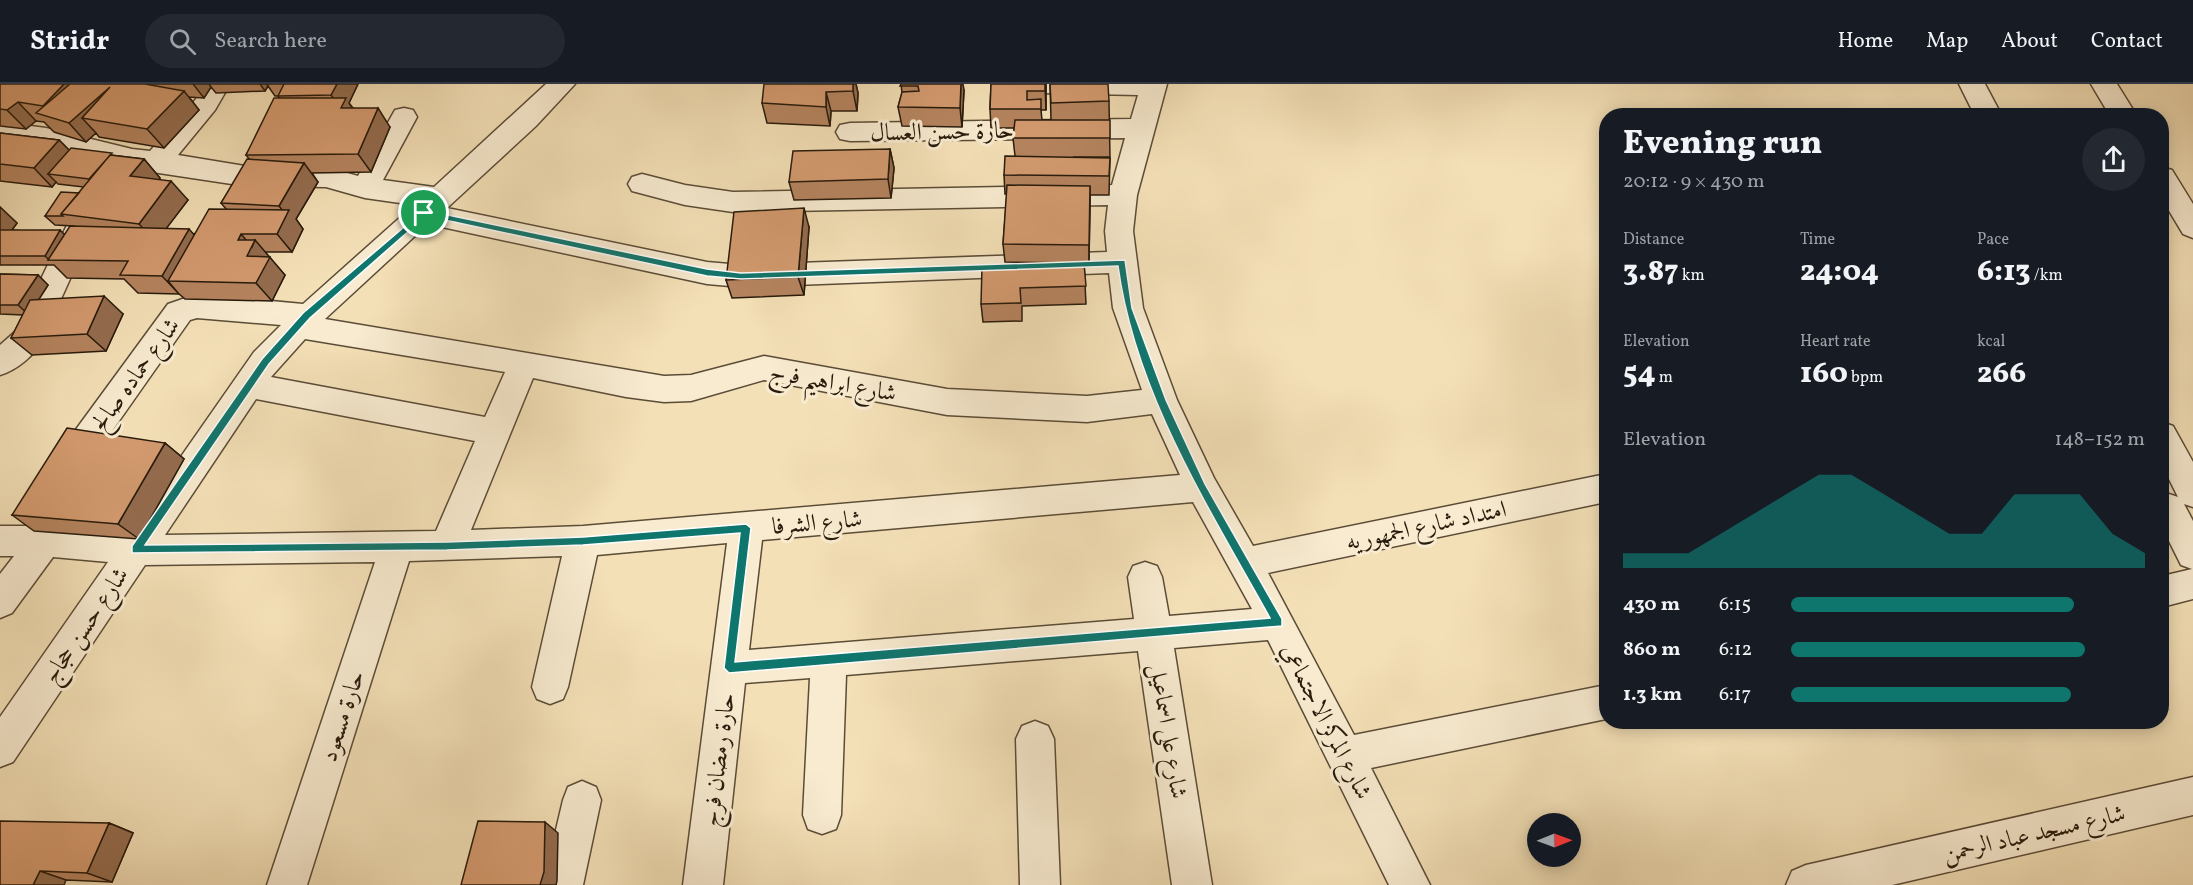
<!DOCTYPE html>
<html lang="en">
<head>
<meta charset="utf-8">
<style>
	:root { --surface:#171b24; --page:#242831; --text:#f1f3f6; --muted:#9ea1a6; --line:#363941; --accent:#0f766e }
	body { margin:0; font-family:Vollkorn,Amiri,serif; background:var(--page); color:var(--text); height:100vh; display:flex; flex-direction:column; font-size:22px; white-space:nowrap }
	* { box-sizing:border-box; margin:0 }
	p { font-size:20px; color:var(--muted) }
	.icon { flex:none; width:33px; height:33px; fill:none; stroke:currentColor; stroke-width:2; stroke-linecap:round; stroke-linejoin:round }
	.map { position:relative; flex:1; overflow:hidden }
	.details { position:absolute; left:1599px; top:24px; width:570px; height:621px; display:flex; flex-direction:column; background:var(--surface); border-radius:24px; box-shadow:0 3px 15px #0003 }
	.details>* { flex:none }
	.needle { width:39px; rotate:89deg }
	.buttons { position:absolute; left:1527px; top:729px; display:grid; gap:12px }
	.buttons a { display:grid; place-items:center; width:54px; height:54px; border-radius:50%; background:var(--surface); box-shadow:0 3px 15px #0003; font-size:30px }
	.pin { position:absolute; display:grid; place-items:center; width:51px; height:51px; color:#fff; margin:-26px; border:3px solid #fff; border-radius:50%; box-shadow:0 2px 6px #0007 }
	.round { display:grid; place-items:center; flex:none; width:63px; height:63px; border-radius:32px; background:var(--page) }
	.summary { display:flex; align-items:center; justify-content:space-between; height:102px; padding:0 24px }
	h1 { font-size:33px; font-weight:800; line-height:45px }
	.figures { display:grid; grid-template-columns:repeat(3,1fr); gap:9px; height:102px; padding:6px 24px }
	.figures div { display:grid; align-content:center }
	.figures b { font-size:30px; font-weight:800 }
	.figures small { font-size:16px; font-weight:400 }
	.figures p { font-size:16px }
	.chart { height:168px; padding:12px 24px }
	.chart p { display:flex; justify-content:space-between }
	.chart svg { width:100%; height:108px; margin-top:6px; fill:var(--accent); opacity:.7 }
	ul { padding:0 24px; list-style:none; font-size:20px }
	li { display:grid; grid-template-columns:96px 72px 1fr; align-items:center; height:45px }
	li i { height:15px; border-radius:8px; background:var(--accent) }
	header { display:flex; align-items:center; gap:36px; box-sizing:border-box; height:84px; padding:0 30px; background:var(--surface); border-bottom:2px solid var(--line) }
	header strong { font-size:28px }
	nav { display:flex; gap:33px; margin-inline-start:auto; font-size:21px }
	.search { width:420px; height:54px; background:var(--page); display:flex; align-items:center; gap:15px; box-sizing:border-box; padding:0 21px; border-radius:33px; color:var(--muted); font-size:22px }
	.map>svg:first-child { display:block }
	.lines { fill:none; stroke-linecap:round; stroke-linejoin:round }
	.minor-casing { stroke:#5b4c37; stroke-width:3 }
	.minor { fill:#f8ebd0; fill-rule:evenodd }
	.wall { fill:#b5845f; stroke:#281b0c; stroke-width:1.5 }
	.shaded-wall { fill:#946c4e; stroke:#281b0c; stroke-width:1.5 }
	.building { fill:#d39a6f; stroke:#281b0c; stroke-width:1.5 }
	.route { fill:#0f766e; stroke:#fff; stroke-width:1.5; fill-rule:evenodd }
	.labels { text-anchor:middle; stroke-width:6; stroke-linejoin:round; paint-order:stroke }
	.street-label { font-size:24px; fill:#281b0c; stroke:#f8ebd0 }
</style>
</head>
<body>
<header>
<strong>Stridr</strong>
<div class="search"><svg class="icon" aria-label="search" viewBox="0 0 24 24"><circle cx="10" cy="10" r="6"/><path d="M15 15l6 6"/></svg>Search here</div>
<nav><a>Home</a><a>Map</a><a>About</a><a>Contact</a></nav>
</header>
<div class="map">
<svg width="2193" height="801" viewBox="0 0 2193 801">
	<rect width="100%" height="100%" fill="#f4e0b7"/>
	<filter id="stains"><feTurbulence type="fractalNoise" baseFrequency=".00333" numOctaves="4"/><feColorMatrix values="0 0 0 0 .2 0 0 0 0 .09 0 0 0 0 .02 0 0 0 .5 -.17"/></filter>
	<radialGradient id="worn" r=".72"><stop offset=".6" stop-color="#630" stop-opacity="0"/><stop offset="1" stop-color="#630" stop-opacity=".3"/></radialGradient>
	<g class="lines">
		<g class="minor-casing">
			<path id="minor" d="M204,0H230L215,26L178,71L245,82L326,83L358,92L395,26L404,24L413,26L417,33L383,96L434,103L546,0H575L536,42L447,124L707,178L741,181L1107,168L1105,147L1108,121L733,128L685,121L632,107L628,100L632,93L642,90L685,101L733,108L1112,101L1125,54L850,57L840,55L836,48L840,41L850,39L1131,35L1138,11L1041,9L1032,6L1028,0H1167L1137,111L1133,147L1143,224L1177,316L1214,394L1253,462L1606,390V418L1268,489L1354,651L1606,601V635L1371,684L1430,801H1389L1268,556L1174,564L1212,801H1172L1138,567L846,591L841,731L836,745L822,750L808,745L803,731L810,594L745,599L723,801H683L727,459L597,471L568,603L563,615L550,620L537,615L532,603L562,472L409,477L307,801H267L375,478L145,481L13,678L0,683V633L108,478L53,473L12,529L0,534V490L14,472H0V442H45L127,450L254,268L281,241L197,234L190,236L79,394L67,398L55,394L51,384L55,374L168,220L197,210L303,220L414,121L365,114L326,103L245,102L132,85L46,62L0,56V38L46,44L132,65L150,67L196,15ZM428,140L707,200L741,203L1109,189L1113,224L1142,306L1087,312L947,305L764,272L691,291L664,292L325,235ZM305,255L505,288L485,333L271,293ZM533,294L626,313L664,318L691,317L764,296L947,331L1087,338L1152,330L1180,391L583,442L471,446ZM256,315L475,357L436,447L165,451ZM1193,418L1252,525L1169,532L1162,493L1157,482L1145,478L1133,482L1128,493L1134,535L749,566L762,456Z
				M1959,0H1985L2002,32H1975Z
				M2091,0H2117L2137,32H2110Z
				M2162,83L2172,86L2193,120V154L2183,150L2162,115Z
				M78,135L88,139L92,146L43,255C35,271 17,286 0,291V261L16,247L68,139Z
				M2162,338L2173,342L2193,378V423L2184,420L2193,437V515L2162,523V492L2192,485L2181,481L2162,443V412L2169,410L2178,413L2162,381Z
				M1035,637L1048,642L1054,655L1060,801H1020L1016,655L1022,642Z
				M2193,693V731L1892,801H1786L1792,787L1806,781Z
				M582,697L596,703L601,716L583,801H543L563,716L568,703Z"/>
		</g>
		<use href="#minor" class="minor"/>
	</g>
	<path class="wall" d="M0,0H358L349,19L353,24L390,43L371,88L312,89L318,98L296,135L303,145L292,168H265L285,191L272,217L185,215L179,210L138,209L124,195L67,194L54,181H0V123L17,139L12,146L65,150L73,142L55,141L45,132L79,109L84,103L58,100L56,98L52,103L0,97V49L59,56L69,66L144,75L160,94L159,96L188,116L166,144L194,150L226,125L221,119L250,76L246,71L279,14L278,12H275L268,2L265,7L216,9L211,3L204,14L189,13L199,26L164,64L99,53L96,49L86,58L54,48L44,38L36,37L26,45L0,42Z
		M856,0L858,9L857,27H831L830,42L767,39L762,19Z
		M901,0L964,6L962,43L902,42L898,23L902,9Z
		M991,0H1046V26H1041L1042,36H1051L1050,0L1109,17L1110,73H1073L1110,74L1109,111H1090L1089,179H1084L1086,220L1022,222V237L983,238L981,220L1081,179L1005,178L1003,160L1007,110H1005L1004,91L1015,72L1013,54L1014,44H991L990,25Z
		M890,65L894,84L891,114L794,116L789,98Z
		M809,143L804,211L732,214L726,196Z
		M0,190L38,191L48,201L38,216L123,230L106,267L32,271L11,254L23,231L0,230Z
		M165,359L184,375L139,455L34,447L12,431Z
		M109,739L133,749L112,798L66,796L0,801Z"/>
	<path class="shaded-wall" d="M64,0H82L54,34L43,22Z
		M193,0H209L211,3L204,14Z
		M260,0H266L268,2L265,7Z
		M337,0H358L349,19L358,33L344,30L331,11Z
		M853,0H856L858,9L857,27L853,7Z
		M961,0H963L964,6L962,43L960,24Z
		M1045,0H1046V26Z
		M110,3L82,34L96,49L86,58L69,39Z
		M184,7L199,26L164,64L147,45Z
		M826,8L831,27L830,42L826,23Z
		M18,18L36,37L26,45L7,26Z
		M378,24L390,43L371,88L358,70Z
		M59,56L77,74L48,90L56,98L52,103L34,84Z
		M890,65L894,84L891,114L888,95Z
		M144,75L160,94L147,111L130,92Z
		M304,79L318,98L296,135L303,145L292,168L277,150L286,131L279,122Z
		M171,97L188,116L156,158L139,140Z
		M1090,102V121L1089,179V161Z
		M0,123L17,139L0,162Z
		M804,124L809,143L804,211L798,193Z
		M189,145L205,163L168,197L179,210L162,192Z
		M60,146L70,156L49,176L45,172Z
		M241,150L252,163L255,156L285,191L272,217L256,199L247,172L238,156Z
		M38,191L48,201L29,231L18,221Z
		M104,212L123,230L106,267L87,250Z
		M165,359L184,375L139,455L118,440Z
		M545,738L558,749L557,797L556,801H540Z
		M109,739L133,749L112,798L87,789Z
		M40,787L66,796L64,801H33Z"/>
	<path class="building" d="M0,0H64L43,22L18,18L7,26L0,25Z
		M70,0H145L184,7L147,45L82,34L110,3L69,39L36,29Z
		M284,0H337L331,11L278,12Z
		M764,0H853V7L826,8V23L762,19Z
		M901,0H961L960,24L898,23L902,8L919,7L918,2H900Z
		M991,0H1045V7H1027V16L1041,15V25H990Z
		M1050,0H1108L1109,17L1051,19Z
		M274,14H346L341,24H378L358,70L246,71Z
		M1015,36H1110V54H1013Z
		M0,49L59,56L34,84L0,80Z
		M71,64L112,69L89,95L48,90Z
		M890,65L888,95L789,98L793,67Z
		M110,71L144,75L130,92L171,97L139,140L61,130Z
		M1005,72L1110,74L1109,92L1004,91Z
		M247,75L304,79L279,122L221,119Z
		M1007,101L1090,102L1089,161L1003,160Z
		M61,108L79,109L61,130L63,132H45Z
		M804,124L798,193L726,196L734,128Z
		M209,125L289,126L277,150H241L238,156H255L247,172L270,173L256,199L168,197Z
		M70,142L189,145L162,192L120,191L128,177L48,176Z
		M0,146H60L45,172H0Z
		M1084,179L1086,202L1020,204L1021,219L981,220L982,182Z
		M0,190L38,191L18,221H0Z
		M104,212L87,250L11,254L30,216Z
		M67,344L165,359L118,440L12,431Z
		M0,737L109,739L87,789L40,787L33,801H0Z
		M478,737L545,738L544,788L540,801H461Z"/>
	<path class="route" d="M424,126L707,185L741,189L1125,176L1132,224L1166,316L1205,400L1282,535V542L729,589L724,584L740,449L583,461L447,466L132,469V462L262,275L303,229ZM426,132L707,192L741,195L1118,182C1135,309 1209,424 1270,534L735,578L751,444L746,440L583,453L447,458L145,461L269,280L310,234Z"/>
	<g class="labels">
		<g class="street-label">
			<text transform="translate(942 47) rotate(-1)" y="8">حارة حسن العسال</text>
			<text transform="translate(135 290) rotate(-54)" y="8">شارع حماده صالح</text>
			<text transform="translate(833 298) rotate(10)" y="8">شارع ابراهيم فرج</text>
			<text transform="translate(817 438) rotate(-5)" y="8">شارع الشرفا</text>
			<text transform="translate(1426 441) rotate(-12)" y="8">امتداد شارع الجمهوريه</text>
			<text transform="translate(85 541) rotate(-56)" y="8">شارع حسن حجاج</text>
			<text transform="translate(342 632) rotate(-72)" y="8">حارة مسعود</text>
			<text transform="translate(1327 637) rotate(63)" y="8">شارع المركز الاجتماعي</text>
			<text transform="translate(1169 647) rotate(81)" y="8">شارع على اسماعيل</text>
			<text transform="translate(718 676) rotate(-83)" y="8">حارة رمضان فرج</text>
			<text transform="translate(2034 749) rotate(-13)" y="8">شارع مسجد عباد الرحمن</text>
		</g>
	</g>
	<rect width="100%" height="100%" filter="url(#stains)"/>
	<rect width="100%" height="100%" fill="url(#worn)"/>
</svg>
<div class="buttons">
<a><svg class="needle" viewBox="-14 -14 28 28"><path d="M0-13l5 13h-10z" fill="#e53935"/><path d="M0 13l5-13h-10z" fill="#9ea1a6"/></svg></a>
</div>
<div class="pin" style="left:424px;top:129px;background:#1e9e55"><svg class="icon" aria-label="arrive" viewBox="0 0 24 24"><path d="M6 21V4h12l-3 4 3 4H6"/></svg></div>
<section class="details">
<div class="summary"><div><h1>Evening run</h1><p>20:12 · 9 × 430 m</p></div><a class="round"><svg class="icon" aria-label="share" viewBox="0 0 24 24"><path d="M12 15V3M7 8l5-5 5 5M5 13v7h14v-7"/></svg></a></div>
<div class="figures">
<div><p>Distance</p><b>3.87<small> km</small></b></div>
<div><p>Time</p><b>24:04</b></div>
<div><p>Pace</p><b>6:13<small> /km</small></b></div>
</div>
<div class="figures">
<div><p>Elevation</p><b>54<small> m</small></b></div>
<div><p>Heart rate</p><b>160<small> bpm</small></b></div>
<div><p>kcal</p><b>266</b></div>
</div>
<div class="chart"><p><span>Elevation</span>148–152 m</p>
<svg viewBox="0 0 160 44" preserveAspectRatio="none"><path d="M0 44V38L10 38L20 38L30 30L40 22L50 14L60 6L70 6L80 14L90 22L100 30L110 30L120 14L130 14L140 14L150 30L160 38V44z"/></svg>
</div>
<ul>
<li><b>430 m</b>6:15<i style="width:80%"></i></li>
<li><b>860 m</b>6:12<i style="width:83%"></i></li>
<li><b>1.3 km</b>6:17<i style="width:79%"></i></li>
</ul>
</section>
</div>
</body>
</html>
